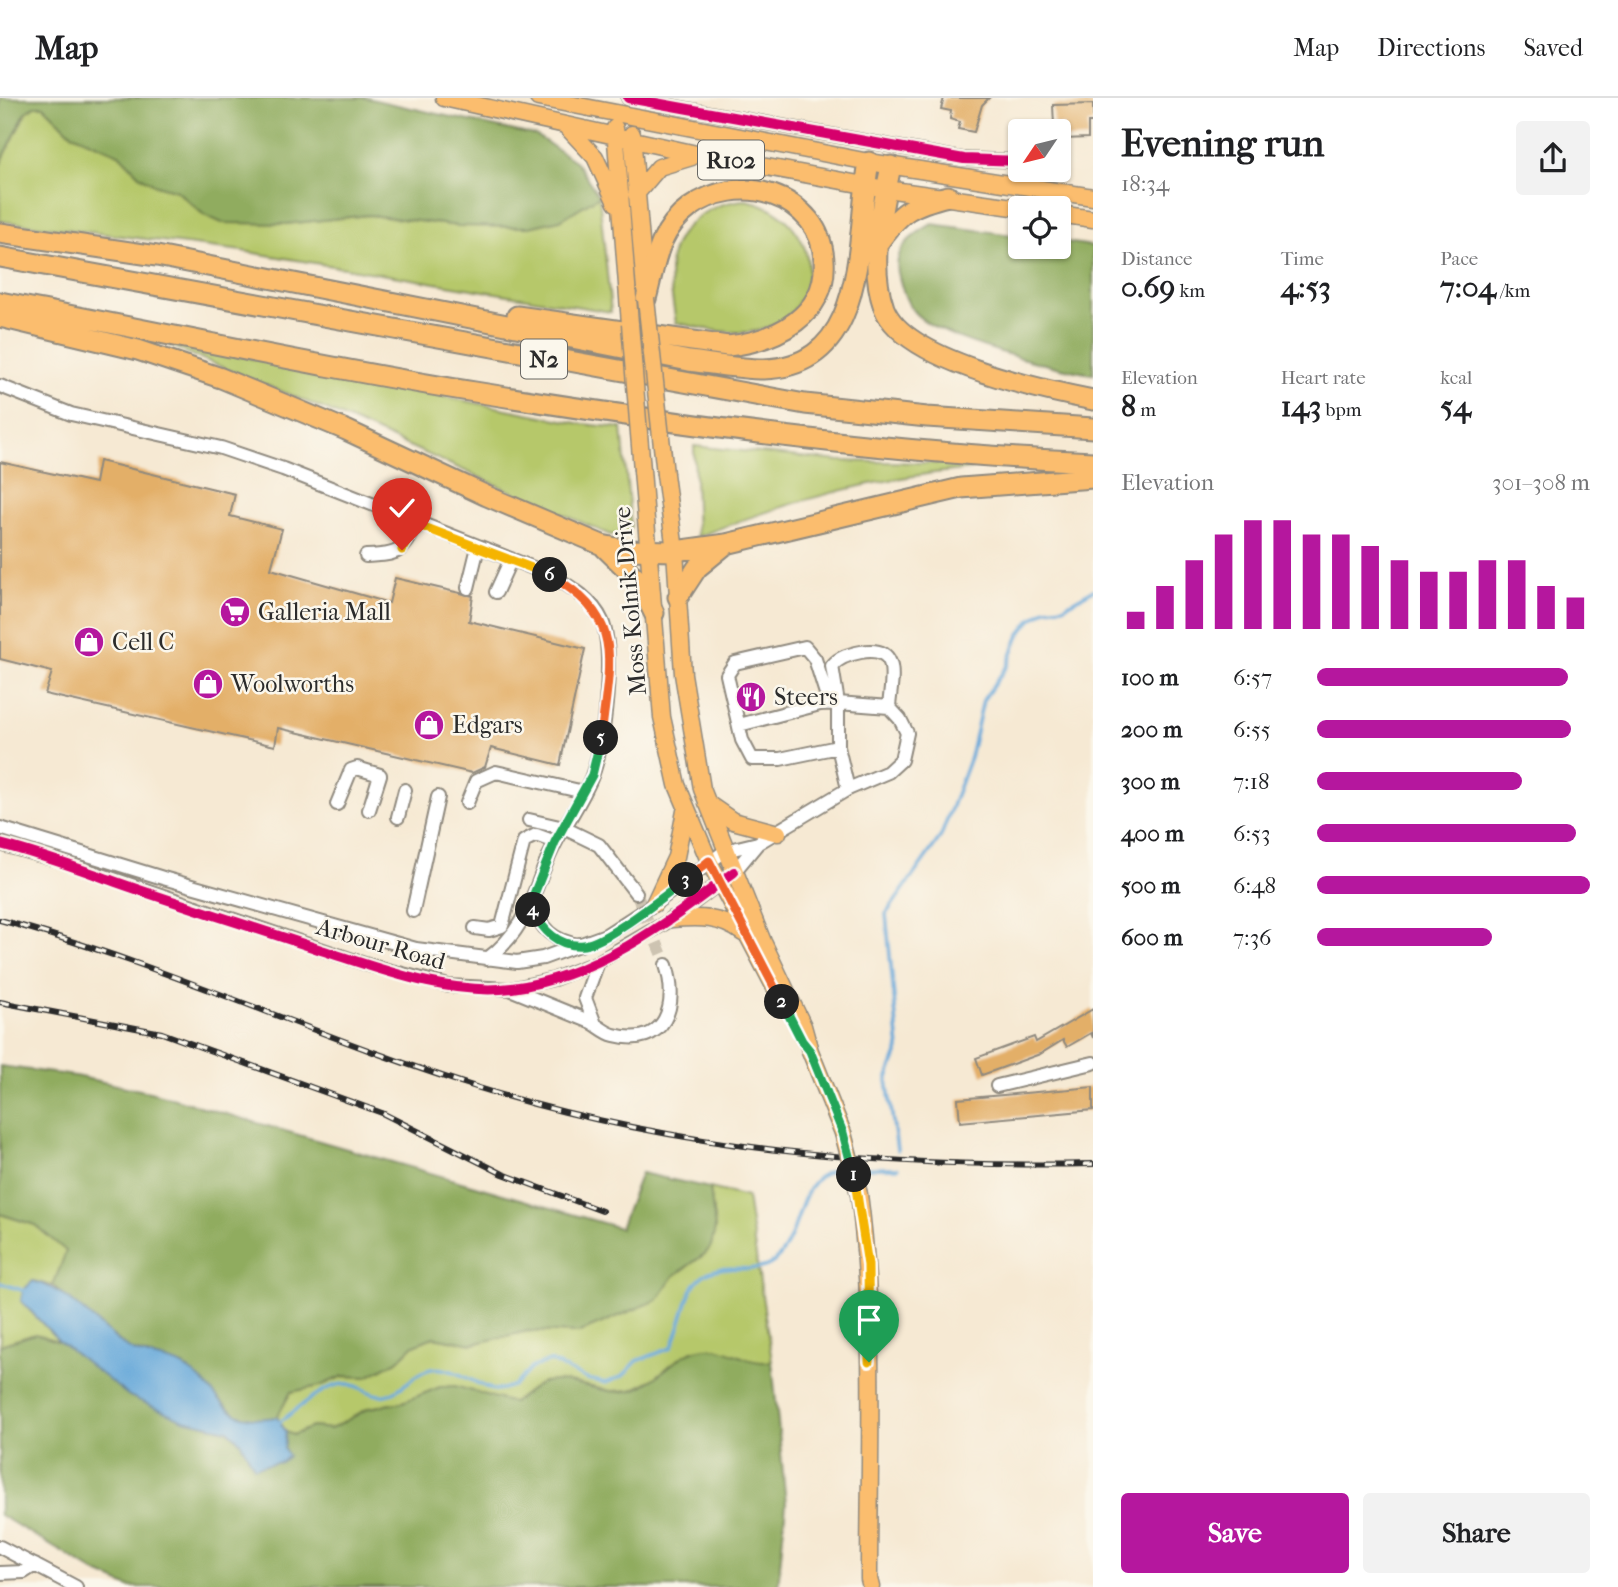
<!DOCTYPE html>
<html lang="en">
<head>
<meta charset="utf-8">
<style>
	:root { --surface:#fff; --page:#f2f2f2; --text:#202124; --muted:#757577; --line:#e0e0e0; --accent:#b5179e }
	body { margin:0; font-family:"IM FELL French Canon",serif; background:var(--page); color:var(--text); height:100vh; display:flex; flex-direction:column; font-size:26px; white-space:nowrap }
	* { box-sizing:border-box; margin:0 }
	p { font-size:23px; color:var(--muted) }
	.icon { flex:none; width:38px; height:38px; fill:none; stroke:currentColor; stroke-width:2; stroke-linecap:round; stroke-linejoin:round }
	.map { position:relative; flex:1; overflow:hidden }
	.sheet { display:flex; flex-direction:column; background:var(--surface); width:525px }
	.sheet>* { flex:none }
	.needle { width:46px; rotate:235deg }
	.controls { position:absolute; left:1008px; top:21px; display:grid; gap:14px }
	.controls a { display:grid; place-items:center; width:63px; height:63px; border-radius:7px; background:var(--surface); box-shadow:0 2px 5px #0004; font-size:35px }
	.pin { position:absolute; display:grid; place-items:center; width:60px; height:60px; color:#fff; margin:-72px -30px; border-radius:50% 50% 50% 0; rotate:-45deg; box-shadow:0 0 7px #0007 }
	.pin .icon { rotate:45deg }
	.km { position:absolute; width:35px; height:35px; margin:-18px; border-radius:50%; background:#222; color:#fff; font-size:19px; line-height:35px; text-align:center }
	.round { display:grid; place-items:center; flex:none; width:74px; height:74px; border-radius:7px; background:var(--page) }
	.summary { display:flex; align-items:center; justify-content:space-between; height:119px; padding:0 28px }
	h1 { font-size:38px; font-weight:800; line-height:52px }
	.figures { display:grid; grid-template-columns:repeat(3,1fr); gap:10px; height:119px; padding:7px 28px }
	.figures div { display:grid; align-content:center }
	.figures b { font-size:30px; font-weight:800 }
	.figures small { font-size:19px; font-weight:400 }
	.figures p { font-size:19px }
	.chart { height:196px; padding:14px 28px }
	.chart p { display:flex; justify-content:space-between }
	.chart svg { width:100%; height:126px; margin-top:7px; stroke:var(--accent); stroke-width:6 }
	.primary-button { display:flex; gap:14px; margin-top:auto; padding:14px 28px }
	.primary-button a { flex:1; height:80px; border-radius:7px; background:var(--accent); color:#fff; font-size:28px; font-weight:800; line-height:80px; text-align:center }
	.primary-button a+a { background:var(--page); color:var(--text) }
	ul { padding:0 28px; list-style:none; font-size:23px }
	li { display:grid; grid-template-columns:112px 84px 1fr; align-items:center; height:52px }
	li i { height:18px; border-radius:9px; background:var(--accent) }
	header { display:flex; align-items:center; gap:42px; box-sizing:border-box; height:98px; padding:0 35px; background:var(--surface); border-bottom:2px solid var(--line) }
	header strong { font-size:33px }
	nav { display:flex; gap:38px; margin-inline-start:auto; font-size:24px }
	main { display:flex; flex:1; min-height:0 }
	.map>svg:first-child { display:block }
	.green { fill:#b6c86b; stroke:#707a4b; stroke-width:2 }
	.forest { fill:#90ac5f; stroke:#5e6c45; stroke-width:2 }
	.water { fill:#65a7d9; stroke:#486982; stroke-width:2 }
	.lines { fill:none; stroke-linecap:round; stroke-linejoin:round }
	.stream { stroke:#65a7d9; stroke-width:3.5 }
	.building { fill:#e3af67 }
	.minor-tunnel { stroke:#cdc3b1; stroke-width:12; stroke-dasharray:12 6; stroke-linecap:butt }
	.minor-casing { stroke:#908a7f; stroke-width:16 }
	.major-casing { stroke:#908a7f; stroke-width:19 }
	.highway-casing { stroke:#908a7f; stroke-width:23 }
	.minor { stroke:#fff; stroke-width:12 }
	.major { stroke:#fbbd6e; stroke-width:16 }
	.highway { stroke:#fbbd6e; stroke-width:19 }
	.rail-casing { stroke:#2b2b2b; stroke-width:6 }
	.rail { stroke:#fbf7ec; stroke-width:3.5; stroke-dasharray:10; stroke-linecap:butt }
	.major-bridge-casing { stroke:#908a7f; stroke-width:19; stroke-linecap:butt }
	.major-bridge { stroke:#fbbd6e; stroke-width:16 }
	.cycleway-casing { stroke:#fbf7ec; stroke-width:15 }
	.cycleway { stroke:#d6006c; stroke-width:10 }
	.split-1-casing { stroke:#fff; stroke-width:14 }
	.split-2-casing { stroke:#fff; stroke-width:14 }
	.split-3-casing { stroke:#fff; stroke-width:14 }
	.split-4-casing { stroke:#fff; stroke-width:14 }
	.split-5-casing { stroke:#fff; stroke-width:14 }
	.split-6-casing { stroke:#fff; stroke-width:14 }
	.split-7-casing { stroke:#fff; stroke-width:14 }
	.split-1 { stroke:#f5b400; stroke-width:9 }
	.split-2 { stroke:#22a559; stroke-width:9 }
	.split-3 { stroke:#f0652b; stroke-width:9 }
	.split-4 { stroke:#22a559; stroke-width:9 }
	.split-5 { stroke:#22a559; stroke-width:9 }
	.split-6 { stroke:#f0652b; stroke-width:9 }
	.split-7 { stroke:#f5b400; stroke-width:9 }
	.labels { text-anchor:middle; stroke-width:5; stroke-linejoin:round; paint-order:stroke }
	.shield { fill:#fbf7ec; stroke:#696865; stroke-width:2 }
	.shield-label { font-size:23px; font-weight:bold; fill:#2b2b2b }
	.street-label { font-size:24px; fill:#2b2b2b; stroke:#fbf7ec }
	.poi-label { font-size:24px; fill:#2b2b2b; stroke:#fbf7ec; text-anchor:start }
</style>
</head>
<body>
<header>
<strong>Map</strong>
<nav><a>Map</a><a>Directions</a><a>Saved</a></nav>
</header>
<main>
<div class="map">
<svg width="1093" height="1489" viewBox="0 0 1093 1489">
	<rect width="100%" height="100%" fill="#fbf7ec"/>
	<filter id="ink" filterUnits="userSpaceOnUse"><feTurbulence type="fractalNoise" baseFrequency=".0143" numOctaves="2"/><feDisplacementMap in="SourceGraphic" scale="14" xChannelSelector="R" yChannelSelector="G"/><feConvolveMatrix kernelMatrix="1 2 1 2 8 2 1 2 1" color-interpolation-filters="sRGB"/></filter>
	<filter id="wash" filterUnits="userSpaceOnUse"><feTurbulence type="fractalNoise" baseFrequency=".00686" numOctaves="4" result="noise"/><feDisplacementMap in="SourceGraphic" scale="28" xChannelSelector="R" yChannelSelector="G"/><feGaussianBlur stdDeviation="1.57" result="paint"/><feColorMatrix in="noise" values="0 0 0 0 0 0 0 0 0 0 0 0 0 0 0 0 0 1.4 0 .05"/><feComposite in="paint" operator="in"/></filter>
	<g filter="url(#wash)">
		<rect width="100%" height="100%" fill="#f6e9d3"/>
		<path class="green" d="M34,8H44L72,36L119,56L139,77L156,87L177,93L204,117L286,126L369,117L458,128L529,129L560,121L599,98L611,214L242,153L0,123V67L26,15Z
			M746,102C823,117 831,216 756,233C731,238 700,229 676,225C673,205 668,181 671,161C677,125 713,104 746,102Z
			M154,241L582,326L622,330L631,429L624,436L610,437L334,315Z
			M694,348L839,363L972,366V371C875,379 787,404 697,439Z
			M710,1090L747,1099L772,1263L760,1266L717,1250L631,1292L611,1293L573,1285L543,1284L513,1305L440,1289L403,1304L369,1310L331,1331L312,1329L293,1337L286,1334L277,1319L290,1294L320,1288L343,1278L367,1279L399,1262L414,1247L433,1239L473,1246L528,1233L578,1235L658,1201L674,1178L706,1155L715,1131Z
			M0,1116L35,1127L67,1153L53,1188L33,1183L21,1203L60,1244L35,1236L0,1247Z"/>
		<path class="forest" d="M0,0H366L537,38L576,64L599,98L560,122L529,129L458,128L369,117L286,126L222,125L204,117L177,93L156,87L139,77L119,56L72,36L44,8H34L25,15L0,67Z
			M932,126L1020,138V149H1059V143L1093,148V276C1053,270 945,243 917,217C907,208 902,191 899,179C891,152 912,137 932,126Z
			M0,968L75,978L154,995L620,1130L641,1075L710,1090L715,1131L711,1148L706,1155L674,1178L658,1201L650,1205L578,1235L528,1233L473,1246L433,1239L414,1247L399,1262L367,1279L343,1278L320,1288L291,1294L277,1319L253,1323L241,1319L227,1309L184,1268L130,1252L53,1188L66,1153L35,1127L0,1116Z
			M35,1236L60,1244L184,1322L227,1332L240,1343L284,1351L286,1334L293,1337L312,1329L331,1331L369,1310L403,1304L440,1289L455,1288L513,1305C522,1299 535,1286 545,1284C575,1278 606,1301 636,1291C661,1282 676,1253 705,1250C729,1247 748,1269 772,1263L786,1406L778,1489H129L97,1475L0,1417V1247Z"/>
		<path class="water" d="M33,1183C72,1193 95,1228 128,1250C144,1261 168,1259 184,1269C224,1293 219,1328 277,1319L286,1334L284,1350L288,1358L281,1364L254,1369L240,1343L228,1332L184,1322L129,1298L60,1244L21,1203L23,1192Z"/>
		<g class="lines">
			<path class="stream" d="M897,1052L887,982L899,951L886,816L941,738L970,659L983,602L1007,568L1019,537L1031,522L1046,511L1063,509L1093,492
				M857,1070H898
				M0,1185L25,1193
				M278,1325C296,1313 321,1288 343,1286C359,1284 374,1302 389,1296C401,1292 410,1281 421,1275C445,1260 472,1286 496,1293L515,1287L531,1270L550,1263L587,1281L606,1285L623,1278L637,1263L671,1250C681,1233 686,1193 699,1181C724,1157 756,1184 778,1160C806,1128 794,1070 849,1070"/>
		</g>
		<g id="blocks">
			<path class="building" d="M944,0H989L982,7L974,34L958,31L960,24L950,21L951,13L941,11Z
				M1093,6V25H1088V40L1064,41L1063,27H1054L1053,7Z
				M99,363L235,396L230,418L282,431L271,471L389,505L395,480L473,498L469,523L585,551L560,667L491,650L485,669L472,675L278,630L275,648L45,596L52,574L0,561V364L95,385Z
				M1093,911V940L1091,935L1067,949L1063,942L1040,956L982,977L976,960L1034,939L1036,944Z
				M1093,989V1012L960,1024L958,1001Z"/>
		</g>
	</g>
	<g filter="url(#ink)">
		<use href="#blocks" fill-opacity="0" stroke="#908a7f" stroke-width="2"/>
		<g class="lines">
			<path class="minor-tunnel" d="M636,795L666,867"/>
			<g class="minor-casing">
				<path id="minor" d="M628,0L964,61L1020,63
					M1028,72L1030,87
					M0,288L71,316L221,350L283,371L551,477C571,489 592,501 602,523C615,555 604,646 592,678C585,696 574,713 564,730L529,722
					M366,458C399,456 402,456 417,426
					M468,490L478,449
					M496,494L511,461
					M829,605L815,561L805,549L735,565L727,577L742,642L752,661H780L838,649
					M739,627L820,606L838,605L832,568C839,559 850,556 861,554C902,547 891,582 889,609
					M467,705L476,683L496,674L584,694
					M337,706L351,672L357,670L380,677L369,712
					M398,719L405,692
					M0,730L163,780L416,851L517,864L543,860L606,837L654,806L725,753L758,745L848,691L888,674L901,662L907,635L900,621L889,609L838,605V649L848,691
					M0,746L63,764L368,867L449,888L510,891L554,881L598,864L672,821L734,774L758,745
					M530,806C542,831 552,843 580,847
					M413,813L438,699
					M475,830L489,832L502,828L524,743L536,737L555,744
					M487,861C536,825 533,778 564,730L599,747L636,795
					M510,891C537,902 564,913 591,924C599,928 605,935 614,937C666,950 679,907 666,867
					M595,926L585,900L598,864
					M997,988L1093,965
					M0,1449L76,1489
					M0,1475L24,1474L35,1467"/>
			</g>
			<g class="major-casing">
				<path id="major" d="M444,0L701,57L886,91L1020,110
					M538,0L869,64L1093,99
					M566,28L595,59L616,105
					M615,30L630,226
					M632,36L645,191
					M636,96L659,69L692,59
					M1059,116L1093,121
					M642,372L662,619L677,687L709,763L774,888
					M665,376L675,453L683,576L702,691L763,844L803,928L810,953L843,1035
					M707,705L733,723L778,735
					M654,806L676,759L685,713
					M672,821C700,819 720,818 743,835
					M859,1096C876,1223 869,1352 869,1481L871,1489"/>
			</g>
			<g class="highway-casing">
				<path id="highway" d="M891,68C882,113 868,165 884,210C904,263 1042,292 1093,302
					M0,135L157,158L689,263C713,266 739,271 764,271C871,268 855,138 869,64
					M879,144C901,113 911,107 948,98
					M0,159L805,306L927,319L1093,330
					M0,204C158,233 316,269 475,294C680,327 886,355 1093,364
					M517,218L728,248C776,243 828,217 824,162C823,148 818,133 809,122C768,73 687,87 662,144C654,162 651,183 646,201
					M0,219L138,252L221,280L346,332L487,398L602,447L626,452L675,453L726,446L961,390L1093,380
					M605,450L638,482L654,515
					M678,499L697,470L725,447"/>
			</g>
			<use href="#minor" class="minor"/>
			<use href="#major" class="major"/>
			<use href="#highway" class="highway"/>
			<g class="rail-casing">
				<path id="rail" d="M0,822C163,866 316,939 476,989C677,1052 884,1070 1093,1066
					M0,904L162,935L382,1015L503,1076L602,1113"/>
			</g>
			<use href="#rail" class="rail"/>
			<g class="major-bridge-casing">
				<path id="major-bridge" d="M646,201L665,376
					M630,226L642,372
					M843,1035L859,1096"/>
			</g>
			<use href="#major-bridge" class="major-bridge"/>
			<g class="cycleway-casing">
				<path id="cycleway" d="M628,0L964,61L1020,63
					M0,746C40,756 77,770 116,784C184,808 253,829 321,852C380,871 449,898 512,890C597,879 668,824 734,774"/>
			</g>
			<use href="#cycleway" class="cycleway"/>
		</g>
	</g>
	<g class="lines" filter="url(#ink)">
		<g class="split-1-casing">
			<path id="split-1" d="M854,1077L868,1167L869,1264"/>
		</g>
		<g class="split-2-casing">
			<path id="split-2" d="M782,904L802,943L810,953L843,1035L854,1077"/>
		</g>
		<g class="split-3-casing">
			<path id="split-3" d="M686,782L709,763L782,904"/>
		</g>
		<g class="split-4-casing">
			<path id="split-4" d="M533,812C542,832 559,850 584,847C608,844 665,797 686,782"/>
		</g>
		<g class="split-5-casing">
			<path id="split-5" d="M533,812L530,806L555,744L592,677L601,640"/>
		</g>
		<g class="split-6-casing">
			<path id="split-6" d="M550,477C627,522 609,563 601,640"/>
		</g>
		<g class="split-7-casing">
			<path id="split-7" d="M402,452L416,426L550,477"/>
		</g>
		<use href="#split-1" class="split-1"/>
		<use href="#split-2" class="split-2"/>
		<use href="#split-3" class="split-3"/>
		<use href="#split-4" class="split-4"/>
		<use href="#split-5" class="split-5"/>
		<use href="#split-6" class="split-6"/>
		<use href="#split-7" class="split-7"/>
	</g>
	<defs>
		<g id="supermarket-disc" transform="scale(1.575)"><circle r="9.5" fill="#b5179e" stroke="#fbf7ec"/><path d="M-6-5.5h2.5l.6 2H6L4.5 2H-2.5L-4.4-4H-6ZM-1.5 3.2a1.3 1.3 0 1 0 .1 0ZM3 3.2a1.3 1.3 0 1 0 .1 0Z" fill="#fff"/></g>
		<g id="shop-disc" transform="scale(1.575)"><circle r="9.5" fill="#b5179e" stroke="#fbf7ec"/><path d="M-5-2.5h2.3a2.7 3.5 0 0 1 5.4 0H5L5.5 6h-11ZM-1.5-2.5h3a1.5 2.3 0 0 0-3 0Z" fill="#fff"/></g>
		<g id="restaurant-disc" transform="scale(1.575)"><circle r="9.5" fill="#b5179e" stroke="#fbf7ec"/><path d="M-5-6h1v4h1v-4h1v4h1v-4h1v5L-1.5 .5V6h-2V.5L-5-1ZM5-6V6H3V1.5H1.5Q1.5-4 5-6Z" fill="#fff"/></g>
	</defs>
	<g fill-rule="evenodd">
		<use href="#supermarket-disc" x="235" y="514"/>
		<use href="#shop-disc" x="89" y="544"/>
		<use href="#shop-disc" x="208" y="586"/>
		<use href="#restaurant-disc" x="751" y="599"/>
		<use href="#shop-disc" x="429" y="627"/>
	</g>
	<g class="labels">
		<g class="shield">
			<rect x="698" y="42.5" width="66" height="39" rx="5"/>
			<rect x="521" y="241.5" width="46" height="39" rx="5"/>
		</g>
		<g class="shield-label">
			<text x="731" y="70">R102</text>
			<text x="544" y="269">N2</text>
		</g>
		<g class="street-label">
			<text transform="translate(630 503) rotate(-95)" y="8">Moss Kolnik Drive</text>
			<text transform="translate(381 846) rotate(16)" y="8">Arbour Road</text>
		</g>
		<g class="poi-label">
			<text x="258" y="522">Galleria Mall</text>
			<text x="112" y="552">Cell C</text>
			<text x="231" y="594">Woolworths</text>
			<text x="774" y="607">Steers</text>
			<text x="452" y="635">Edgars</text>
		</g>
	</g>
</svg>
<div class="controls">
<a><svg class="needle" viewBox="-14 -14 28 28"><path d="M0-13l5 13h-10z" fill="#e53935"/><path d="M0 13l5-13h-10z" fill="#757577"/></svg></a>
<a><svg class="icon" aria-label="locate" viewBox="0 0 24 24"><circle cx="12" cy="12" r="6"/><path d="M12 2v4M12 18v4M2 12h4M18 12h4"/></svg></a>
</div>
<div class="pin" style="left:869px;top:1264px;background:#1e9e55"><svg class="icon" aria-label="arrive" viewBox="0 0 24 24"><path d="M6 21V4h12l-3 4 3 4H6"/></svg></div>
<div class="pin" style="left:402px;top:452px;background:#d93025"><svg class="icon" aria-label="check" viewBox="0 0 24 24"><path d="M5 12l5 5 9-10"/></svg></div>
<b class="km" style="left:854px;top:1077px">1</b>
<b class="km" style="left:782px;top:904px">2</b>
<b class="km" style="left:686px;top:782px">3</b>
<b class="km" style="left:533px;top:812px">4</b>
<b class="km" style="left:601px;top:640px">5</b>
<b class="km" style="left:550px;top:477px">6</b>
</div>
<section class="sheet">
<div class="summary"><div><h1>Evening run</h1><p>18:34</p></div><a class="round"><svg class="icon" aria-label="share" viewBox="0 0 24 24"><path d="M12 15V3M7 8l5-5 5 5M5 13v7h14v-7"/></svg></a></div>
<div class="figures">
<div><p>Distance</p><b>0.69<small> km</small></b></div>
<div><p>Time</p><b>4:53</b></div>
<div><p>Pace</p><b>7:04<small> /km</small></b></div>
</div>
<div class="figures">
<div><p>Elevation</p><b>8<small> m</small></b></div>
<div><p>Heart rate</p><b>143<small> bpm</small></b></div>
<div><p>kcal</p><b>54</b></div>
</div>
<div class="chart"><p><span>Elevation</span>301–308 m</p>
<svg viewBox="0 0 160 44" preserveAspectRatio="none"><path d="M5 44V38M15 44V29M25 44V20M35 44V11M45 44V6M55 44V6M65 44V11M75 44V11M85 44V15M95 44V20M105 44V24M115 44V24M125 44V20M135 44V20M145 44V29M155 44V33"/></svg>
</div>
<ul>
<li><b>100 m</b>6:57<i style="width:92%"></i></li>
<li><b>200 m</b>6:55<i style="width:93%"></i></li>
<li><b>300 m</b>7:18<i style="width:75%"></i></li>
<li><b>400 m</b>6:53<i style="width:95%"></i></li>
<li><b>500 m</b>6:48<i style="width:100%"></i></li>
<li><b>600 m</b>7:36<i style="width:64%"></i></li>
</ul>
<div class="primary-button"><a>Save</a><a>Share</a></div>
</section>
</main>
</body>
</html>
